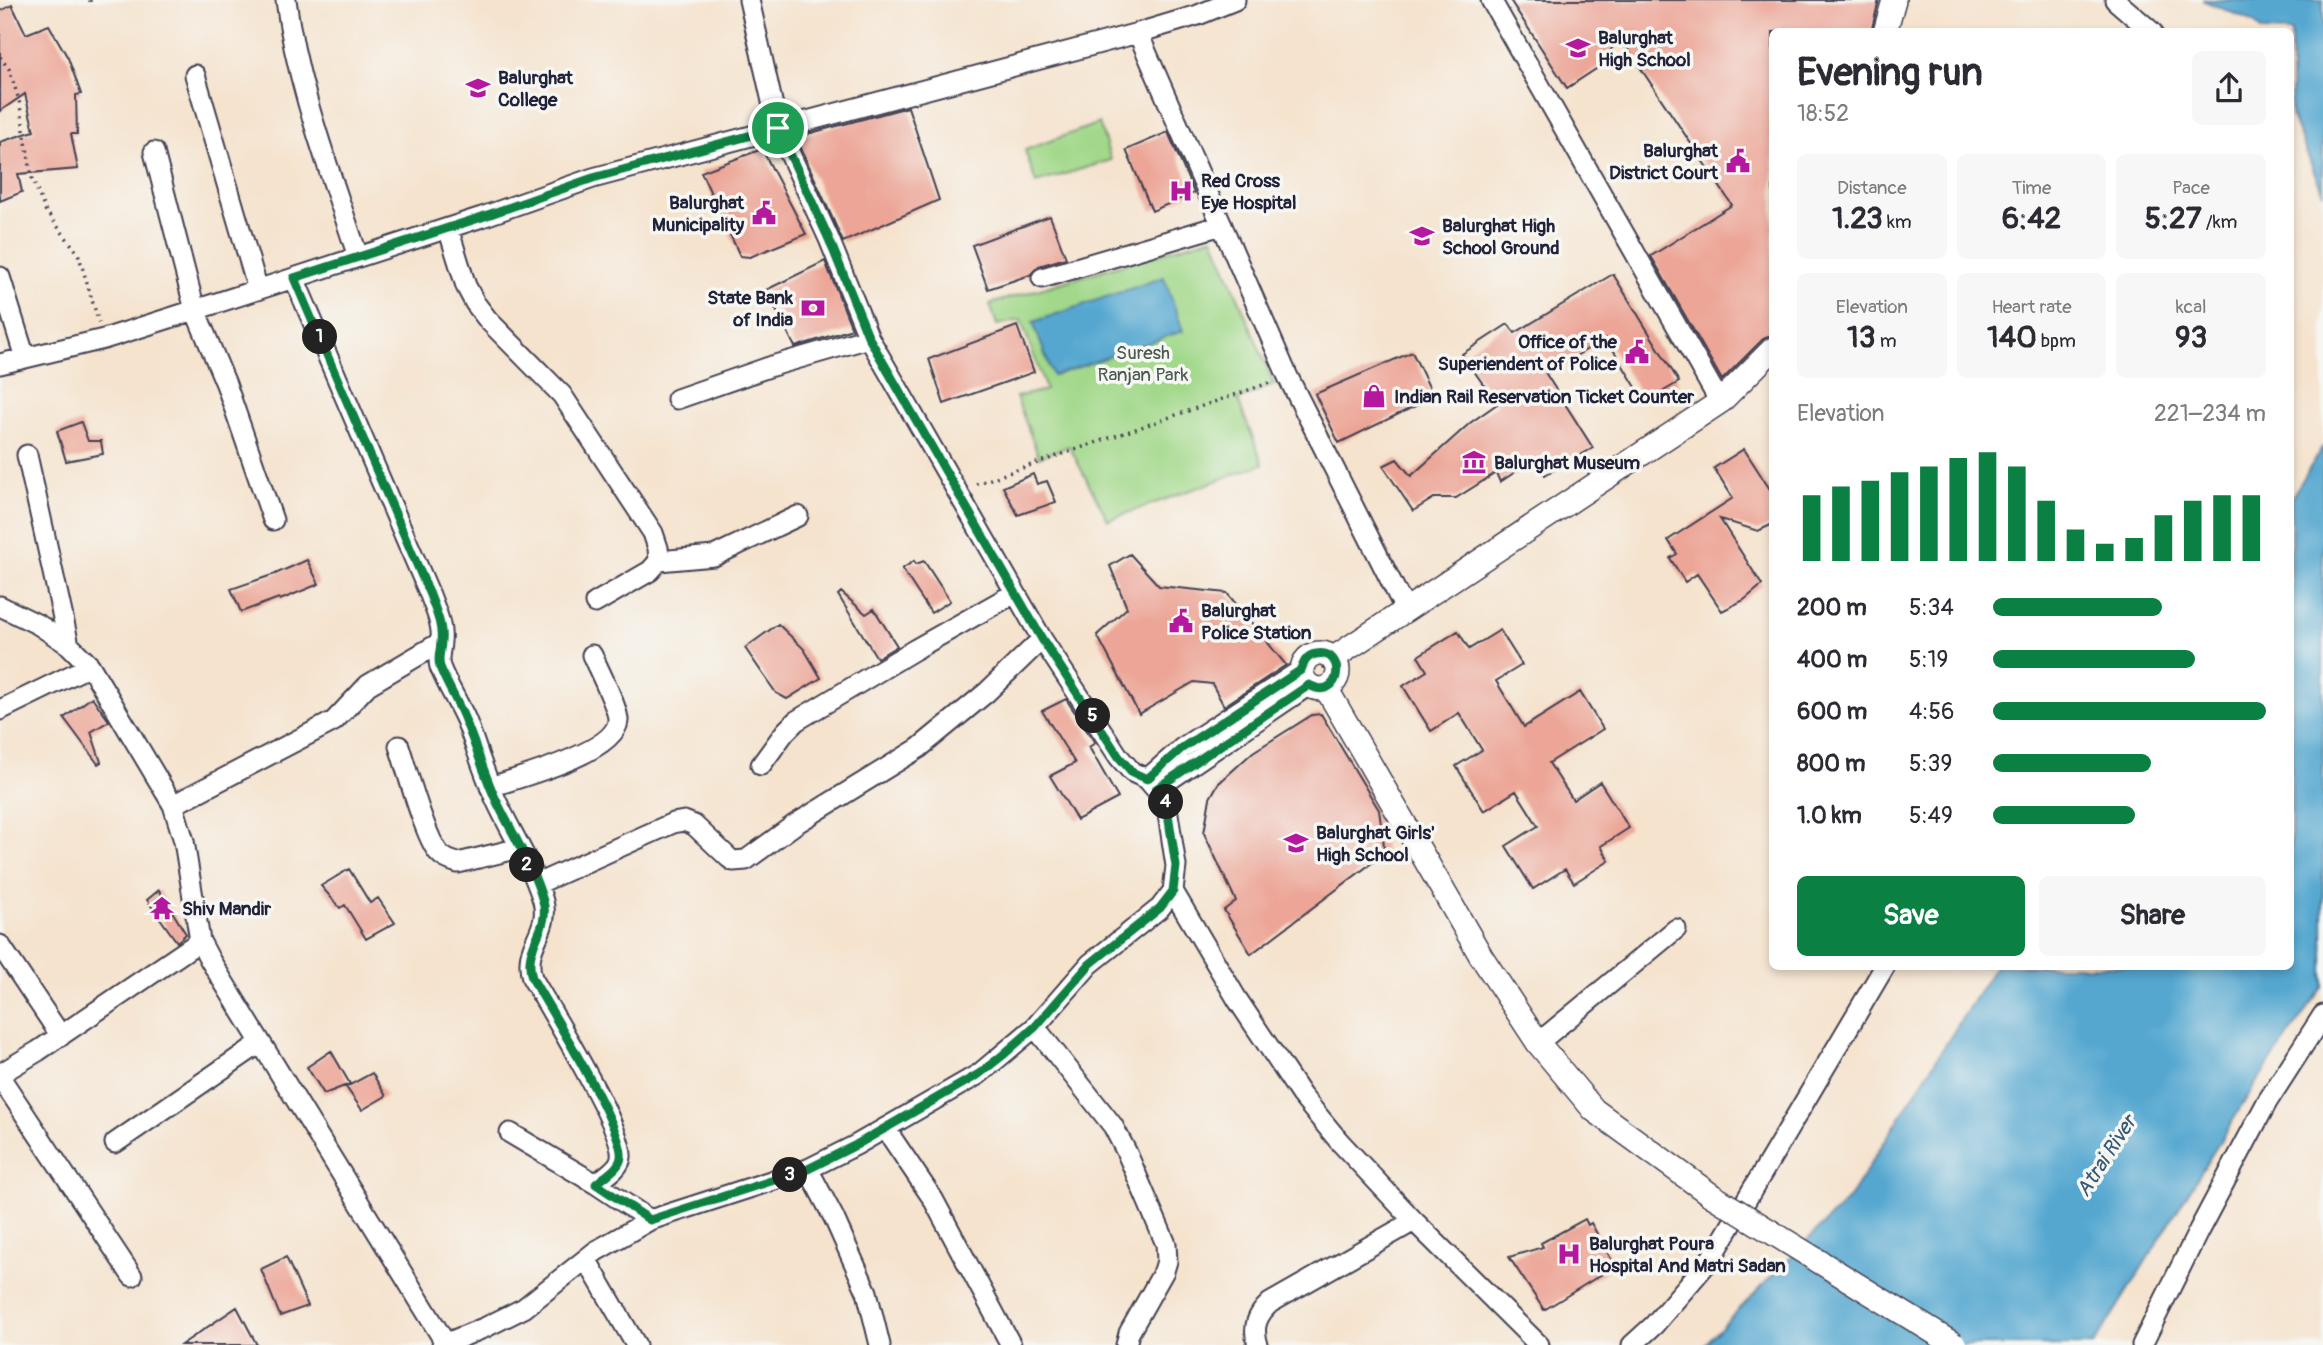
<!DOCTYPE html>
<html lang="en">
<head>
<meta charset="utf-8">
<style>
	:root { --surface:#fff; --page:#f7f7f7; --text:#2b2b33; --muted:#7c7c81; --accent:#0b8043 }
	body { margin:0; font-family:Pangolin,sans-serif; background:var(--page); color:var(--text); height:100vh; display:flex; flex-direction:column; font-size:26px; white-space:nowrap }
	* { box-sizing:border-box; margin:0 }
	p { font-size:23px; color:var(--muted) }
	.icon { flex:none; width:38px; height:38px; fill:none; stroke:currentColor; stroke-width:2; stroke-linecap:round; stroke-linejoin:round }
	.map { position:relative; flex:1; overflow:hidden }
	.details { position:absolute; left:1769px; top:28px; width:525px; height:942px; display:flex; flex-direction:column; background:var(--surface); border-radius:10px; box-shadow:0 4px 10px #0003 }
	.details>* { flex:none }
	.pin { position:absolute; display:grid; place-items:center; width:60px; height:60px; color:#fff; margin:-30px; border:4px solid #fff; border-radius:50%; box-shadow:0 2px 7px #0007 }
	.km { position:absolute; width:35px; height:35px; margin:-18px; border-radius:50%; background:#222; color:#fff; font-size:19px; line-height:35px; text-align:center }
	.round { display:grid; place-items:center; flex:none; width:74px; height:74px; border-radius:10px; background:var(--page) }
	.headline { display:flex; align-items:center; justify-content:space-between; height:119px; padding:0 28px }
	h1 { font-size:38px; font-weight:700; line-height:52px }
	.figures { display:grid; grid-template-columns:repeat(3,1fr); gap:10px; height:119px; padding:7px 28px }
	.figures div { display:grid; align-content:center; border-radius:10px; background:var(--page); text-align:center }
	.figures b { font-size:30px; font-weight:700 }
	.figures small { font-size:19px; font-weight:400 }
	.figures p { font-size:19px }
	.chart { height:196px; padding:14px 28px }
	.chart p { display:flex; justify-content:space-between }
	.chart svg { width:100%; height:126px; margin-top:7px; stroke:var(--accent); stroke-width:6 }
	.cta { display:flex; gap:14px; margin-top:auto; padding:14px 28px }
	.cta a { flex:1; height:80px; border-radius:10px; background:var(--accent); color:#fff; font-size:28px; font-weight:700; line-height:80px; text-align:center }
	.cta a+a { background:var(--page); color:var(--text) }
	ul { padding:0 28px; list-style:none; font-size:23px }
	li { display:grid; grid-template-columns:112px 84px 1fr; align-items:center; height:52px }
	li i { height:18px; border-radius:9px; background:var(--accent) }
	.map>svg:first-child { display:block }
	.green { fill:#a1d889; stroke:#627d62; stroke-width:2 }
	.water { fill:#54a7d0; stroke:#3b6486; stroke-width:2 }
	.building { fill:#eca596 }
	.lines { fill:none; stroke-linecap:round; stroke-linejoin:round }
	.minor-casing { stroke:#423f51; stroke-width:23 }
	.major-casing { stroke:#423f51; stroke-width:26 }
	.path { stroke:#423f51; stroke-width:3.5; stroke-dasharray:2 5; stroke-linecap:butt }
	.minor { stroke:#fff; stroke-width:19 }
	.major { stroke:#fff; stroke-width:23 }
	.major-bridge-casing { stroke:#423f51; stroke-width:26; stroke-linecap:butt }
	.major-bridge { stroke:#fff; stroke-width:23 }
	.route-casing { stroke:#fff; stroke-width:14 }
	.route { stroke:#0b8043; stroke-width:9 }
	.labels { text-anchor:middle; stroke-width:7; stroke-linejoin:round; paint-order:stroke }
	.poi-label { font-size:19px; font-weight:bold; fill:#22223b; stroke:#f6f6f2; text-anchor:start }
	.park-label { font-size:19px; fill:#485952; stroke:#f6f6f2 }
	.water-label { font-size:21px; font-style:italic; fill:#365777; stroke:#f6f6f2 }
</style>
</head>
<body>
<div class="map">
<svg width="2323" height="1345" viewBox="0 0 2323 1345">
	<rect width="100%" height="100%" fill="#f6f6f2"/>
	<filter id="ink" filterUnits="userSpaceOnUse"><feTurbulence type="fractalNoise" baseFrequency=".0143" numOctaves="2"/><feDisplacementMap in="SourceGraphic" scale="14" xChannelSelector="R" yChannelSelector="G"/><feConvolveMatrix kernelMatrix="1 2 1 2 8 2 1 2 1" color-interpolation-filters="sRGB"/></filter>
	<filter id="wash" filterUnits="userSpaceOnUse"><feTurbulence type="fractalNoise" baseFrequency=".00686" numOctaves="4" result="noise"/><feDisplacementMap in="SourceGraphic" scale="28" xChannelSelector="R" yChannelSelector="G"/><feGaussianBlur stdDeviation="1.57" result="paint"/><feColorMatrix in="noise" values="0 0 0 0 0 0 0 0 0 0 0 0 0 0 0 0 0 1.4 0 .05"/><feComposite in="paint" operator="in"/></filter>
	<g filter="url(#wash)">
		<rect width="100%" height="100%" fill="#f5e3ce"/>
		<path class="green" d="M1099,123L1111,160L1036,183L1025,150Z
			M1213,237L1274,384L1238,400L1263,464L1108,520L1069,446L1039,457L1016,397L1046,390L1021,320L997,325L990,304Z"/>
		<path class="water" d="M2202,0H2323V193L2291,115V32L2262,31L2254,22Z
			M1164,277L1183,331L1053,376L1033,322Z
			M2323,447V986L2256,1083L2094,1345H1704L1849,1198L1995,966H2291V498Z"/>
		<g id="blocks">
			<path class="building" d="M1510,0H1879L1871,32H1773V335L1763,339L1722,380L1651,256L1732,205L1619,36L1602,65L1567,88Z
				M12,5L26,34L49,25L68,58L81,94L76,95L77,134H71L78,169L18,174L22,192L0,201V142L34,131L25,94L0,111V11Z
				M908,107L939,200L843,242L796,137Z
				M1168,132L1194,193L1152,211L1126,150Z
				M762,149L806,234L750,257L740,256L701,172Z
				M1050,216L1066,258L1039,266L1030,275L988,289L972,245Z
				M825,261L852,329L795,347L766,290Z
				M1613,274L1679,382L1645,402L1606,338L1546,374L1593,448L1545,475L1535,459L1500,482L1496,473L1456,498H1434L1413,511L1383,466L1397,459L1411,476L1470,423L1497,404L1462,354L1508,324L1515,333Z
				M1017,326L1034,372L944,404L929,359Z
				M1412,352L1434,397L1339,443L1315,394Z
				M81,422L88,441H101L103,454L66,461L57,431Z
				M1744,449L1773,494V524L1758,531L1720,519L1762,585L1744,600L1722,611L1697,574L1685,582L1670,558L1677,554L1668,540L1733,498L1714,468Z
				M1033,474L1037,484L1047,481L1056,502L1018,515L1003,487Z
				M1130,554L1159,586L1227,593L1286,665L1224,706L1212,684L1194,682L1139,714L1097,635L1127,608L1110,566Z
				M307,560L319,584L280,600L279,598L241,612L231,589L275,574Z
				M914,561L916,564L924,561L950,601L931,613L902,569Z
				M841,592L866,614L874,609L897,646L877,658L838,595Z
				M778,624L804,649L821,678L787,699L776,693L745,648Z
				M1500,630L1522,665L1496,681L1524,727L1580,692L1603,729L1549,763L1573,800L1600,782L1629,828L1601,846L1609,861L1574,883L1565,869L1533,889L1506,846L1538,826L1516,791L1484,811L1456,766L1482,750L1459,713L1431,731L1403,686L1427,671L1418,656L1458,631L1469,649Z
				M92,697L109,721L91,732L101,762L98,764L64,718Z
				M1066,699L1095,743L1089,747L1118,798L1077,820L1050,776L1075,763L1042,711Z
				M1321,714L1379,810L1385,853L1251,954L1224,910L1236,901L1204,833L1210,798L1218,784L1253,752L1312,715Z
				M349,869L370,903L378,898L395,923L366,939L345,905L340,908L321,886Z
				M159,890L186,934L177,942L147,900Z
				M331,1051L350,1084L324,1094L307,1067Z
				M372,1073L386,1096L362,1110L346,1087Z
				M1585,1219L1588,1225L1591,1223L1615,1266L1544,1310L1509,1257L1543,1247L1541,1243Z
				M286,1257L308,1306L280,1316L261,1269Z
				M237,1307L257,1345H181Z"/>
		</g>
	</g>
	<g filter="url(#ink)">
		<use href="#blocks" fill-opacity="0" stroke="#423f51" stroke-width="2"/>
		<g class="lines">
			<g class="minor-casing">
				<path id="minor" d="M286,0C297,88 331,173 358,257
					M1235,0L1198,15L1138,33L1288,377L1406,611
					M1491,0L1720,402
					M2115,0L2152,32
					M195,75L258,290
					M154,152L195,310L226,384L273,520
					M448,228L466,286L475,303L488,320L562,395L653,533L658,548L659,561L650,571L595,603
					M0,277L25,358
					M294,278L430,595C435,609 443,625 441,641C441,651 437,657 440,667C447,685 458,702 466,720C476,746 484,774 496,800C511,833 533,866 543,901C551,932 522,945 532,978C549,1007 625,1132 621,1157C620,1168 605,1176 596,1184
					M1042,278L1222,225
					M0,364L104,339L195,310L482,217L593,178L1138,33
					M677,399L772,366L869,338
					M27,455L69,645
					M659,561L714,556L798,516
					M0,606L39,625L69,645L90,666L173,805L184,841L200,941L210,960L446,1344
					M0,710L90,666
					M399,746C407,770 424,834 438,852C443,858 450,861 458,863L520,848
					M761,765L785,732L796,721L914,650L1015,593
					M1147,779L1182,748L1301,670
					M490,787C517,778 615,753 618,721C619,710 598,668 592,655
					M1156,789L1309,685
					M173,805L334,721L368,685L441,642
					M537,884L673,823L684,821L694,825L729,858L733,861L746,860L794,825L919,748L987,692L1042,639
					M1173,891L1237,999L1301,1095L1339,1141L1414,1221L1539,1345
					M0,945L61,1036
					M1035,1027L1113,1126L1127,1153L1166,1244L1167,1261L1164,1271L1129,1333L1126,1345
					M1538,1043L1676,929
					M0,1074L38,1051L200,941
					M0,1077L132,1276
					M885,1128L933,1199L1011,1345
					M510,1133L596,1184L650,1220
					M115,1143L260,1043
					M808,1169L834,1218L867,1292L880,1345
					M586,1259L636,1345
					M442,1345L486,1327L524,1308L596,1251L650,1220L808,1169L856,1145L979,1074L1035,1027L1090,964L1160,908L1173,891L1176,866L1166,801L1147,779L1132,772L1119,757L1042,639L869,338L829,239L778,128L749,0
					M1258,1345C1252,1327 1257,1315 1270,1303L1414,1221
					M1632,1345L1654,1325L1713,1256L1885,966
					M2142,1345L2199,1230L2267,1102L2323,1015"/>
			</g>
			<g class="major-casing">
				<path id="major" d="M1885,32L1894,0
					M1302 671a18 18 0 1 1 36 0a18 18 0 1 1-36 0Z
					M1332,659L1720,402L1773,349
					M1326,688L1481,956L1538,1043L1594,1110L1711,1195"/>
			</g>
			<path class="path" d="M90,0L91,5
				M0,57L9,69L19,100L32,178L45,210L78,253L99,323
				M976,484L1269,383"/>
			<use href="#minor" class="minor"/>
			<use href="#major" class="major"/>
			<g class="major-bridge-casing">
				<path id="major-bridge" d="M1711,1195L1955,1345"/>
			</g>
			<use href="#major-bridge" class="major-bridge"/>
		</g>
	</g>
	<g class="lines" filter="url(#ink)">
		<g class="route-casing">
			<path id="route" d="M778,128L829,239L869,338L1042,639L1119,757L1132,772L1147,779L1182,748L1301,670C1304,662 1307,655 1316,654C1347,648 1342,703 1309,685L1156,789L1166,801L1176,866L1173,891L1160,908L1090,964L1035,1027L1003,1055L979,1074L856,1145L808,1169L650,1220L596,1184C605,1176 620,1168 621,1157C625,1131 549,1007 532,978C522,945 551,931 543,901C533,866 512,833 496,800C484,774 476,746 465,720C458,702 447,685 440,667C437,657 441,651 441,641C443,625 435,609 430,595L294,278L482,217L593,178Z"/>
		</g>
		<use href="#route" class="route"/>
	</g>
	<defs>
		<g id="school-bare" transform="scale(1.89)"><path d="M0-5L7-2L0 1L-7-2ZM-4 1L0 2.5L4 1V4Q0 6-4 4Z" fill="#b5179e" stroke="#f6f6f2" stroke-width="2.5" paint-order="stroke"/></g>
		<g id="university-bare" transform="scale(1.89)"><path d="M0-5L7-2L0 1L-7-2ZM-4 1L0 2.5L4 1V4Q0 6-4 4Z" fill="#b5179e" stroke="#f6f6f2" stroke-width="2.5" paint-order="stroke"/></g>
		<g id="civic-bare" transform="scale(1.89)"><path d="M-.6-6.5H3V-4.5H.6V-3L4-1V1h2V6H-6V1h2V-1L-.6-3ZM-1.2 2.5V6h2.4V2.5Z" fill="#b5179e" stroke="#f6f6f2" stroke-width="2.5" paint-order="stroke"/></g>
		<g id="hospital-bare" transform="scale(1.89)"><path d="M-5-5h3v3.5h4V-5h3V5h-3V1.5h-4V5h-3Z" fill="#b5179e" stroke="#f6f6f2" stroke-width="2.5" paint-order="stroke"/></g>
		<g id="bank-bare" transform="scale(1.89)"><path d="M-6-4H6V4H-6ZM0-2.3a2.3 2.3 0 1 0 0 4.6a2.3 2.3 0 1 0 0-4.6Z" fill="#b5179e" stroke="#f6f6f2" stroke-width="2.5" paint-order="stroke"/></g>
		<g id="shop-bare" transform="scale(1.89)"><path d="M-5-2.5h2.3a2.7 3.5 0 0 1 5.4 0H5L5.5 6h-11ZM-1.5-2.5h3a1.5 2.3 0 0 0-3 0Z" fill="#b5179e" stroke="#f6f6f2" stroke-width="2.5" paint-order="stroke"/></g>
		<g id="museum-bare" transform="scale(1.89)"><path d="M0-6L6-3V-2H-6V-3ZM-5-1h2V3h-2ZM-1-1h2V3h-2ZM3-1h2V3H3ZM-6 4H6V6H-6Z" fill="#b5179e" stroke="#f6f6f2" stroke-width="2.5" paint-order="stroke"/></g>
		<g id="temple-bare" transform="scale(1.89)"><path d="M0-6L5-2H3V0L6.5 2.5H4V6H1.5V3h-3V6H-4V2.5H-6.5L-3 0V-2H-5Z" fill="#b5179e" stroke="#f6f6f2" stroke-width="2.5" paint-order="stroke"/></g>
	</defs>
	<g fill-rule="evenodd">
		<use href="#school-bare" x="1578" y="48"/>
		<use href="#university-bare" x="478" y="88"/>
		<use href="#civic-bare" x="1738" y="161"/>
		<use href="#hospital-bare" x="1181" y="191"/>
		<use href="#civic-bare" x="764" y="213"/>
		<use href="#school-bare" x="1422" y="236"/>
		<use href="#bank-bare" x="813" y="308"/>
		<use href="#civic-bare" x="1637" y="352"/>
		<use href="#shop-bare" x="1374" y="396"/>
		<use href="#museum-bare" x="1474" y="462"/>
		<use href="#civic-bare" x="1181" y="621"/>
		<use href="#school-bare" x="1296" y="843"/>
		<use href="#temple-bare" x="162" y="908"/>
		<use href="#hospital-bare" x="1569" y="1254"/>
	</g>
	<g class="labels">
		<g class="poi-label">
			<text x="1598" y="44">Balurghat<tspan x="1598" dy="22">High School</tspan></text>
			<text x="498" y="84">Balurghat<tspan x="498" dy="22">College</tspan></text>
			<text x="1718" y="157" text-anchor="end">Balurghat<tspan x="1718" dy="22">District Court</tspan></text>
			<text x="1201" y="187">Red Cross<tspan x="1201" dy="22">Eye Hospital</tspan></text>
			<text x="744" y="209" text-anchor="end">Balurghat<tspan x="744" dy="22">Municipality</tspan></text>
			<text x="1442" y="232">Balurghat High<tspan x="1442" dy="22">School Ground</tspan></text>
			<text x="793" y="304" text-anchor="end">State Bank<tspan x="793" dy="22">of India</tspan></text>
			<text x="1617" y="348" text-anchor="end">Office of the<tspan x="1617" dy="22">Superiendent of Police</tspan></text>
			<text x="1394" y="403">Indian Rail Reservation Ticket Counter</text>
			<text x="1494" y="469">Balurghat Museum</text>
			<text x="1201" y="617">Balurghat<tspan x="1201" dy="22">Police Station</tspan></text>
			<text x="1316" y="839">Balurghat Girls'<tspan x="1316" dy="22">High School</tspan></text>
			<text x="182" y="915">Shiv Mandir</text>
			<text x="1589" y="1250">Balurghat Poura<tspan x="1589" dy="22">Hospital And Matri Sadan</tspan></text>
		</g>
		<g class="park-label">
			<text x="1143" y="359">Suresh<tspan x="1143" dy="22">Ranjan Park</tspan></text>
		</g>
		<g class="water-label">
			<text transform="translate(2106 1156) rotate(-57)" y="7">Atrai River</text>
		</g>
	</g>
</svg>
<div class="pin" style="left:778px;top:128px;background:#1e9e55"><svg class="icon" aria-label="arrive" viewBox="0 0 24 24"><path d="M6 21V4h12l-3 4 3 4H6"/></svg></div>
<b class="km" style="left:320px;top:337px">1</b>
<b class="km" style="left:527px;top:865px">2</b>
<b class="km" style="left:790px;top:1175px">3</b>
<b class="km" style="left:1166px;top:802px">4</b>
<b class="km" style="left:1093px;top:716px">5</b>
<section class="details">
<div class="headline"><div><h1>Evening run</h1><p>18:52</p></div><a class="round"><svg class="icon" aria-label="share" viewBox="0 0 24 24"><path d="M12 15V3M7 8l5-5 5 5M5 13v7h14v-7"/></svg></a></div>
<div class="figures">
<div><p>Distance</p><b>1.23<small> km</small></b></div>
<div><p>Time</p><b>6:42</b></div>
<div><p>Pace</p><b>5:27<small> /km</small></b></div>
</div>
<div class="figures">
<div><p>Elevation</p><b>13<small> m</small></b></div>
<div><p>Heart rate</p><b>140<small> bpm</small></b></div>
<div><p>kcal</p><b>93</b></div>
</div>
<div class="chart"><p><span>Elevation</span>221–234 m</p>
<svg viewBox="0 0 160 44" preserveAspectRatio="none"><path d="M5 44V21M15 44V18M25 44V16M35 44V13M45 44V11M55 44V8M65 44V6M75 44V11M85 44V23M95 44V33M105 44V38M115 44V36M125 44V28M135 44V23M145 44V21M155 44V21"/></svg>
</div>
<ul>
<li><b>200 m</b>5:34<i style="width:62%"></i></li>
<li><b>400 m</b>5:19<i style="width:74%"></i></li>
<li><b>600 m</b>4:56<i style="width:100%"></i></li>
<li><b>800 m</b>5:39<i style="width:58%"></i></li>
<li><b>1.0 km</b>5:49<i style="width:52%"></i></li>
</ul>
<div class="cta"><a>Save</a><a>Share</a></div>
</section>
</div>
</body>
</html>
